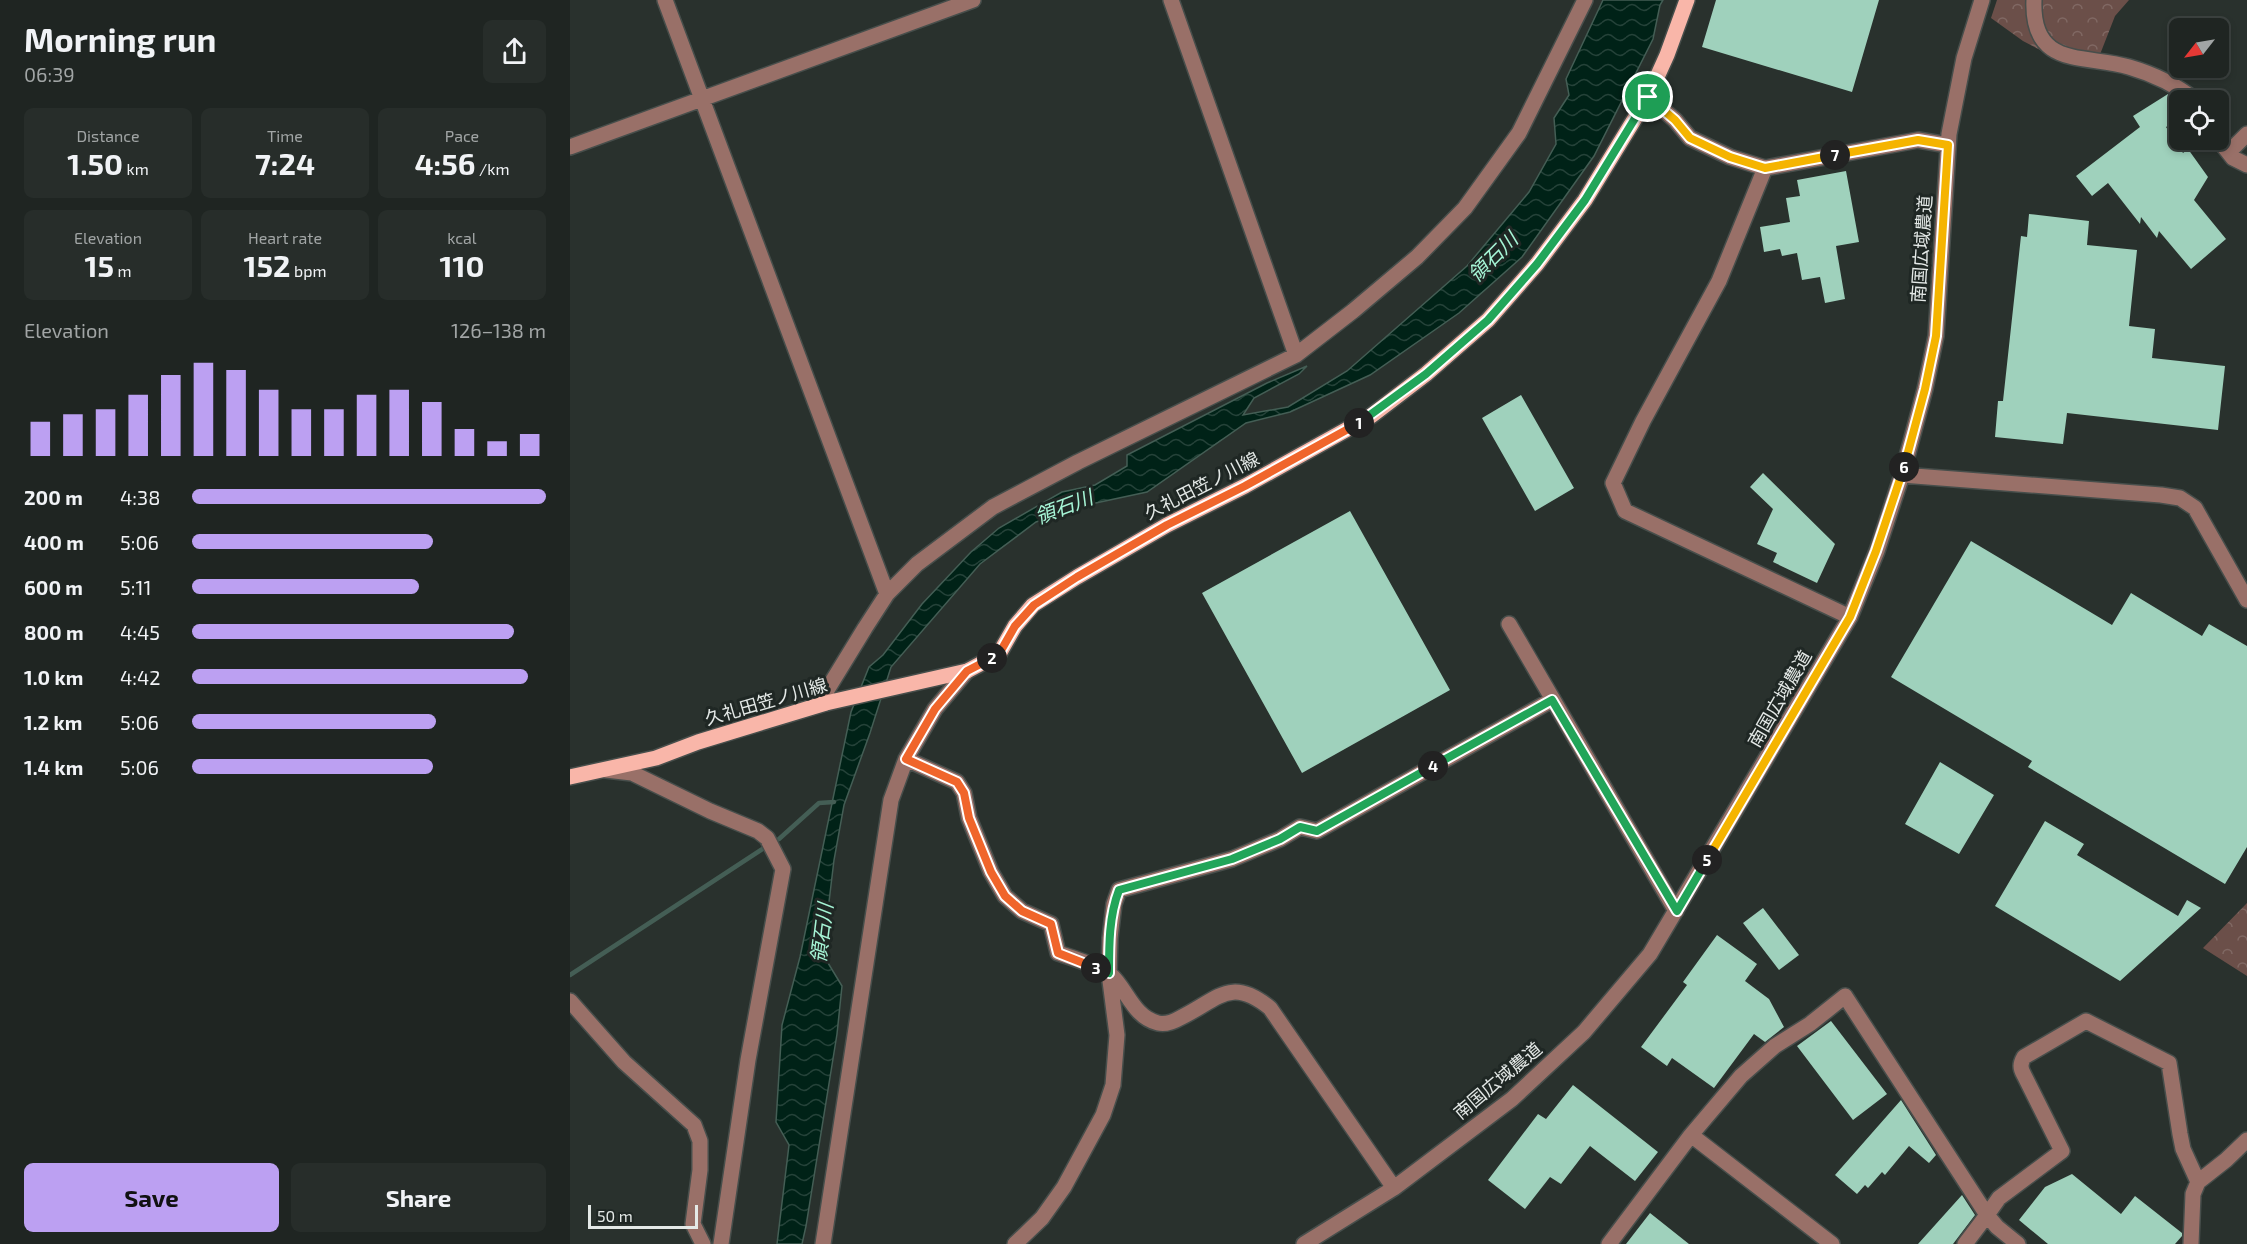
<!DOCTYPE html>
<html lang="en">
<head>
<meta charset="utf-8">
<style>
	:root { --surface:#1f2522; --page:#272d2a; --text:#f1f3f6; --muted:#a1a5a5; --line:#3c4240; --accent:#bca0f2 }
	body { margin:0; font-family:"Exo 2","Noto Sans JP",sans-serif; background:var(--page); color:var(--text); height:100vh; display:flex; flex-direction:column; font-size:22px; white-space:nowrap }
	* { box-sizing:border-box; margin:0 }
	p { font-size:20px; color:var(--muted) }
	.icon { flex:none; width:33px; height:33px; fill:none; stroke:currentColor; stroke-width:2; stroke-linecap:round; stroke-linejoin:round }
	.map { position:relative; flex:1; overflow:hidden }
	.sheet { display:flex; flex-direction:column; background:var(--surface); width:570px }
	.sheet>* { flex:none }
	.needle { width:39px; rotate:239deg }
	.controls { position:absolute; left:1599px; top:18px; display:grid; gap:12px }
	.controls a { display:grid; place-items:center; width:60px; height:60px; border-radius:9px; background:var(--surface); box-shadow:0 3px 9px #0003,0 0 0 2px var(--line); font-size:30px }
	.scale { position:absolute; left:18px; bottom:15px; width:110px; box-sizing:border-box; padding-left:6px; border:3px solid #e4e9e7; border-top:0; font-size:16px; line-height:21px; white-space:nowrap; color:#e4e9e7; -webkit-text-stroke:4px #1f2724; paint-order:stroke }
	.pin { position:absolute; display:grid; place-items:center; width:51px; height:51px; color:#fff; margin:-26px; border:3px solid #fff; border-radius:50%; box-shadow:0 2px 6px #0007 }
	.km { position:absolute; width:30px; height:30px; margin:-15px; border-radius:50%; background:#222; color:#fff; font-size:16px; line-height:30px; text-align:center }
	.round { display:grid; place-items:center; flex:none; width:63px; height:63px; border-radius:9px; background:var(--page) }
	.summary { display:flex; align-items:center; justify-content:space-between; height:102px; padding:0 24px }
	h1 { font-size:33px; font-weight:700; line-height:45px }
	.stats { display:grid; grid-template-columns:repeat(3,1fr); gap:9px; height:102px; padding:6px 24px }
	.stats div { display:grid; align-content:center; border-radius:9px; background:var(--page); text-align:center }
	.stats b { font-size:30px; font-weight:700 }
	.stats small { font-size:16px; font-weight:400 }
	.stats p { font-size:16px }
	.chart { height:168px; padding:12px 24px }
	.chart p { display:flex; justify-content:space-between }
	.chart svg { width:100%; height:108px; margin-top:6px; stroke:var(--accent); stroke-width:6 }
	.primary-button { display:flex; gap:12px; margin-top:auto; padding:12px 24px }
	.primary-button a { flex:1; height:69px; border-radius:9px; background:var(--accent); color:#111; font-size:24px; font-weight:700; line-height:69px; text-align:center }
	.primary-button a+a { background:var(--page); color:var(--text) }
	ul { padding:0 24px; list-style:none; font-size:20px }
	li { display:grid; grid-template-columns:96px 72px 1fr; align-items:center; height:45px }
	li i { height:15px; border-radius:8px; background:var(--accent) }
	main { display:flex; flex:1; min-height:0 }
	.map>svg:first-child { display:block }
	.forest { fill:url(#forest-crowns) }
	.water { fill:url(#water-waves); stroke:#445e55; stroke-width:1.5 }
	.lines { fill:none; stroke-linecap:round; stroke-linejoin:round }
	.stream { stroke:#445e55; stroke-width:4.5 }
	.building { fill:#9fd1bc }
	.minor-casing { stroke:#474e4b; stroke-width:18 }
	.major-casing { stroke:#474e4b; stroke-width:18 }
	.minor { stroke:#997068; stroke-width:15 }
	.major { stroke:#f9b6a9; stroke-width:15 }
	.split-1-casing { stroke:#fff; stroke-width:12 }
	.split-2-casing { stroke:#fff; stroke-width:12 }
	.split-3-casing { stroke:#fff; stroke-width:12 }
	.split-4-casing { stroke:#fff; stroke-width:12 }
	.split-5-casing { stroke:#fff; stroke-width:12 }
	.split-6-casing { stroke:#fff; stroke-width:12 }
	.split-7-casing { stroke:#fff; stroke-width:12 }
	.split-8-casing { stroke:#fff; stroke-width:12 }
	.split-1 { stroke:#22a559; stroke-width:8 }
	.split-2 { stroke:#f0652b; stroke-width:8 }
	.split-3 { stroke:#f0652b; stroke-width:8 }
	.split-4 { stroke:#22a559; stroke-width:8 }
	.split-5 { stroke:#22a559; stroke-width:8 }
	.split-6 { stroke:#f5b400; stroke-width:8 }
	.split-7 { stroke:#f5b400; stroke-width:8 }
	.split-8 { stroke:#f5b400; stroke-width:8 }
	.labels { text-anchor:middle; stroke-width:6; stroke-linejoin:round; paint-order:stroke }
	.street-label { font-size:18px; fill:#e4e9e7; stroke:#1f2724 }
	.water-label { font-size:20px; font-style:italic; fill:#a6f5d6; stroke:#1f2724 }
</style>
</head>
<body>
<main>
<section class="sheet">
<div class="summary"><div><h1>Morning run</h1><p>06:39</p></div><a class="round"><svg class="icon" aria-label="share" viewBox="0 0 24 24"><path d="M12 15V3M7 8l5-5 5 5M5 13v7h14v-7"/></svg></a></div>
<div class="stats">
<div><p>Distance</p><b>1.50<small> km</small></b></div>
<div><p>Time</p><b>7:24</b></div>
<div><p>Pace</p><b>4:56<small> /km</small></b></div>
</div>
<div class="stats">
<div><p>Elevation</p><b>15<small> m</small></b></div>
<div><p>Heart rate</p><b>152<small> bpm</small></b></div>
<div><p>kcal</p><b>110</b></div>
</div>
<div class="chart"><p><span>Elevation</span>126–138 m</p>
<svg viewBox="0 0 160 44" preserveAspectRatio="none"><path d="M5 44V30M15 44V27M25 44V25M35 44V19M45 44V11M55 44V6M65 44V9M75 44V17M85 44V25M95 44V25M105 44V19M115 44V17M125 44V22M135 44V33M145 44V38M155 44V35"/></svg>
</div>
<ul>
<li><b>200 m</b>4:38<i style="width:100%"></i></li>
<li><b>400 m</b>5:06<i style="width:68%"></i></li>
<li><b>600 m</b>5:11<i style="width:64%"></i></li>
<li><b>800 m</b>4:45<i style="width:91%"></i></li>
<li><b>1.0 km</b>4:42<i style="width:95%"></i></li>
<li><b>1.2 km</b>5:06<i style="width:69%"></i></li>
<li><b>1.4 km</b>5:06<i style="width:68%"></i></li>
</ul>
<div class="primary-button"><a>Save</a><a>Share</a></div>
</section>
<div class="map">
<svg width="1677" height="1244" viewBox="0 0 1677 1244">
	<defs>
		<pattern id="forest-crowns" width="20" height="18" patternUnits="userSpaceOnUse" patternTransform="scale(1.5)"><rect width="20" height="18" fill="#6b4f49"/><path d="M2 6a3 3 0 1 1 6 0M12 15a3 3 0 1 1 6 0" fill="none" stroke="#806863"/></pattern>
		<pattern id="water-waves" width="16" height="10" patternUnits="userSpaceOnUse" patternTransform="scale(1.5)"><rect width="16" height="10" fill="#002217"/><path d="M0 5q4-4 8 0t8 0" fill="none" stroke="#254239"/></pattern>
	</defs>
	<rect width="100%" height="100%" fill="#29312d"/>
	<path class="forest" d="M1427,0H1559L1545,16L1529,57L1487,59L1453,41L1421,18Z
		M1677,903V976L1633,948Z"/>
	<path class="water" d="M1033,0H1093L1090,5L1083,39L1024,156L952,257L889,313L800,375L720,412L676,423L577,492L521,504L466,522L410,564L321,667L300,733L274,805L264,860L256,927L258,963L272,986L267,1034L236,1226L232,1244H207L219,1145L206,1122L212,1025L230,957L281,712L299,667L313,655L352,604L401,552L429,528L492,492L525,485L557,466V455L697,383L737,366L729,374L684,398L673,415L718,407L777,371L897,266L959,192L986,144L984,118L999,95L996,79Z"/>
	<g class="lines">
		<path class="stream" d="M209,839L249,803L264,802
			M0,975L194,848"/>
	</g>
	<path class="building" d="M1146,0H1309L1282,92L1132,47Z
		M1598,94L1610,110V119L1596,127L1613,153L1618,149L1638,177L1624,200L1656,239L1621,269L1589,231L1587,238L1571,217L1570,224L1538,183L1522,196L1506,176L1570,127L1563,116Z
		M1276,171L1289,242L1266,246L1275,299L1255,303L1250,277L1232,280L1227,253L1212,256L1210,249L1194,252L1190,227L1220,222L1216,198L1230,196L1227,180Z
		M1459,214L1519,221L1517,245L1567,250L1559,326L1585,329L1582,358L1655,366L1648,430L1497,413L1493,444L1425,437L1428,401H1433L1451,236L1457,237Z
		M951,395L1004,488L965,511L912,418Z
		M1193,473L1265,544L1247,583L1203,562L1207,553L1187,544L1203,509L1180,487Z
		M780,511L880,690L732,773L632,593Z
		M1401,541L1542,625L1561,593L1632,636L1639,624L1677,646V847L1655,884L1458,767L1462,761L1321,677Z
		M1370,762L1424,795L1389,854L1335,824Z
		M1475,821L1514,844L1507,855L1608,916L1617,900L1631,908L1550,981L1425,906Z
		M1193,908L1229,955L1209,970L1173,923Z
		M1147,935L1187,964L1175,981L1199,999L1214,1027L1195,1042L1184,1034L1144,1088L1102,1058L1097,1066L1071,1047L1117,985L1113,982Z
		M1261,1021L1317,1094L1283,1120L1227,1046Z
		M1003,1085L1088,1152L1065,1181L1020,1146L991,1184L980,1177L955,1209L918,1180L968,1114L976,1119Z
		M1331,1100L1366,1155L1359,1163L1339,1146L1315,1175L1312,1172L1298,1188L1295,1185L1287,1194L1265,1175Z
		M1502,1174L1551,1214L1565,1196L1612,1233V1236L1605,1244H1478L1449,1220L1475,1187Z
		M1392,1195L1405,1215L1383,1244H1348Z
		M1080,1213L1119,1244H1056Z"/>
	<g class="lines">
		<g class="minor-casing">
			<path id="minor" d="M95,0L317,594
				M601,0L726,355
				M1464,0C1461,69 1515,54 1559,67C1583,74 1606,85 1625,100
				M1078,97L1105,120L1120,138L1160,157L1195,168L1149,281L1073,421L1043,483L1055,511L1280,617
				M1648,139L1663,158L1677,165
				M0,147L403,0
				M1659,152L1677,134
				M1195,168L1348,140L1378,145
				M1332,475L1591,495L1610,498L1625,508L1677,600
				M939,624L1106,911
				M256,703L257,690L295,628L317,594L347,564L423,507L508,462L726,355L783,311L847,257L895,208L949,133L1015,0
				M336,759L387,782L394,793L399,818L421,872L435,896L452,911L481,924L488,953C500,957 532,967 540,974C557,989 563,1017 588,1023C596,1025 603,1022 610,1018C649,999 660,976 700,1008L824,1188
				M36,770L62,773L140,811L188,831L197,838L213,869L178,1060L151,1244
				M0,1001L54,1062L124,1125L130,1141V1170L123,1224L133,1244
				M1121,1135L1262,1244
				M253,1244L321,800L336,759L365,709L397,671
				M445,1244L472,1218L494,1187L533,1115L543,1085L547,1035L539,973L540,938L544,904L549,890L662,859L710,839L730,827L747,831L982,700
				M734,1244L824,1188L942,1099L1014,1032L1080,954L1280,617L1307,551L1332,475L1355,389L1366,336L1379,134L1394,58L1412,0
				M1039,1244L1121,1135L1171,1076L1205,1046L1240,1024L1275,996L1417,1215L1395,1244
				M1448,1244L1427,1227L1417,1215L1429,1198L1492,1151L1454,1075C1450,1068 1450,1064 1454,1057L1516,1021L1599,1063L1610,1134L1613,1149L1628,1182
				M1621,1244L1623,1194L1628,1182L1656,1160L1677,1140"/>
		</g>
		<g class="major-casing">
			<path id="major" d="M0,777L86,758L128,742L256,703L397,671L429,654L445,626L463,605L507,577L597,525L675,486L801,416L856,374L918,320L967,264L1015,200L1078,97L1097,55L1117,0"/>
		</g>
		<use href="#minor" class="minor"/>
		<use href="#major" class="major"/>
	</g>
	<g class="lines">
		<g class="split-1-casing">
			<path id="split-1" d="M789,423L856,374L918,320L967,264L1015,200L1078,97"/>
		</g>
		<g class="split-2-casing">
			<path id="split-2" d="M422,658L429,654L445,626L464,605L507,577L597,525L675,486L789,423"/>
		</g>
		<g class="split-3-casing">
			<path id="split-3" d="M422,658L397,671L365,709L336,759L387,782L394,793L399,818L421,872L435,896L452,911L481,924L488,953L526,968"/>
		</g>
		<g class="split-4-casing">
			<path id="split-4" d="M526,968L539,973C539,945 539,916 549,890L662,859L710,839L730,827L747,831L863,766"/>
		</g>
		<g class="split-5-casing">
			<path id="split-5" d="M863,766L982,700L1107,911L1137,860"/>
		</g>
		<g class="split-6-casing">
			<path id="split-6" d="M1137,860L1280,617L1306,551L1334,467"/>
		</g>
		<g class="split-7-casing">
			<path id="split-7" d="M1265,155L1348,140L1378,145L1366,336L1355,389L1334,467"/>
		</g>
		<g class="split-8-casing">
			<path id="split-8" d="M1078,97L1105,120L1120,138L1160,157L1195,168L1265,155"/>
		</g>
		<use href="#split-1" class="split-1"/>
		<use href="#split-2" class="split-2"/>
		<use href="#split-3" class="split-3"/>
		<use href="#split-4" class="split-4"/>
		<use href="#split-5" class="split-5"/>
		<use href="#split-6" class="split-6"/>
		<use href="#split-7" class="split-7"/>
		<use href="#split-8" class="split-8"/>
	</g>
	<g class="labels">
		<g class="street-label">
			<text transform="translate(1352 249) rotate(-86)" y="6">南国広域農道</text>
			<text transform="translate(632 486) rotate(-27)" y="6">久礼田笠ノ川線</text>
			<text transform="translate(1210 699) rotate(-60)" y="6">南国広域農道</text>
			<text transform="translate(196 702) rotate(-16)" y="6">久礼田笠ノ川線</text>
			<text transform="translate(928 1081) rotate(-40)" y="6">南国広域農道</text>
		</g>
		<g class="water-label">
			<text transform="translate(923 257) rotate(-45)" y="7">領石川</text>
			<text transform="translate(494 507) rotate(-21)" y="7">領石川</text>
			<text transform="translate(252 933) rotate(-83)" y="7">領石川</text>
		</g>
	</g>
</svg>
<div class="controls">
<a><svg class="needle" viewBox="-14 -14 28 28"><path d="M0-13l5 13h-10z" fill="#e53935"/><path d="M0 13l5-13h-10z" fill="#a1a5a5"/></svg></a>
<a><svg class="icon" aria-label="locate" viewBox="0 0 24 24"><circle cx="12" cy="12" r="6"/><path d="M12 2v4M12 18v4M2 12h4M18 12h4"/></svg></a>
</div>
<div class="scale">50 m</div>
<div class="pin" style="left:1078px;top:97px;background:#1e9e55"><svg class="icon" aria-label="arrive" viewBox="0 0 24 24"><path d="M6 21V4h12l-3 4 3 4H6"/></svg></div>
<b class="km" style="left:789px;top:423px">1</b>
<b class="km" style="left:422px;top:658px">2</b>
<b class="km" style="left:526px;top:968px">3</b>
<b class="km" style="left:863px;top:766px">4</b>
<b class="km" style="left:1137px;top:860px">5</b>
<b class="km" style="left:1334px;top:467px">6</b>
<b class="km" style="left:1265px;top:155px">7</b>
</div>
</main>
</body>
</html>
